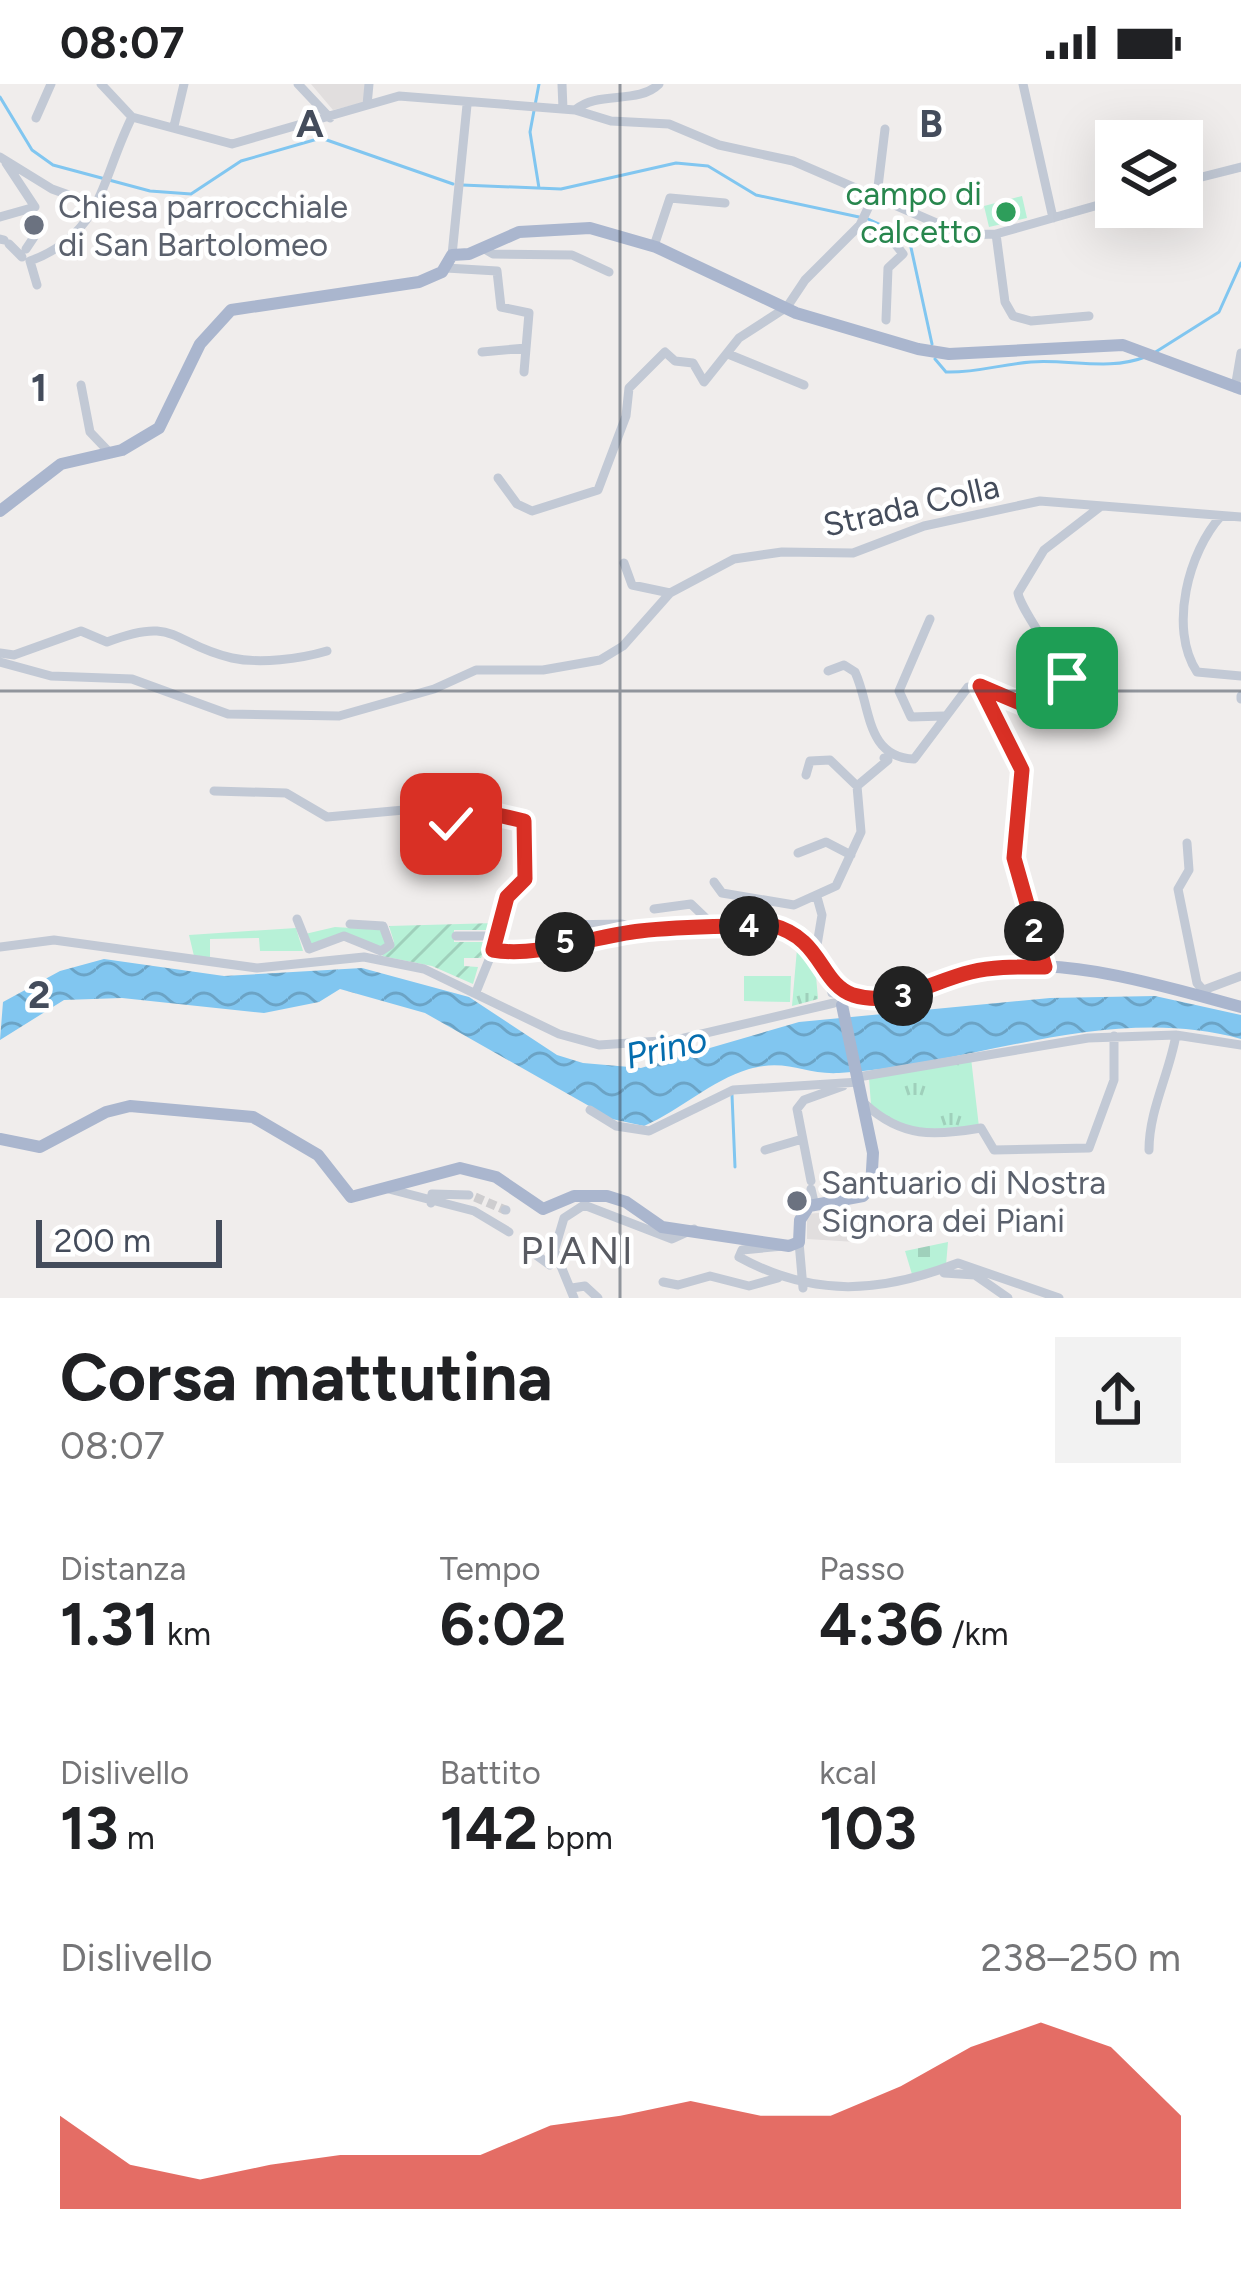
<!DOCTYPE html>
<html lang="it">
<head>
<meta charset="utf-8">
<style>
	:root { --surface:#fff; --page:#f2f2f2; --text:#202124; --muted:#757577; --accent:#d93025 }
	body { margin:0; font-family:Figtree,sans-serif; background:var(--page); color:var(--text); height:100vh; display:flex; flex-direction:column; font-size:45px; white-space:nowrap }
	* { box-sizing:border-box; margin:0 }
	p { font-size:39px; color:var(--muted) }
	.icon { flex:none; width:66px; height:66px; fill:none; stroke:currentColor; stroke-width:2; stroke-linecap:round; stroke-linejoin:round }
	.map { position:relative; height:1214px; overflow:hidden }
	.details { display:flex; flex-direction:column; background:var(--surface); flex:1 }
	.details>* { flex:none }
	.tools { position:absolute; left:1095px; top:36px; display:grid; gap:24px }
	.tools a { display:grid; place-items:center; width:108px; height:108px; border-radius:0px; background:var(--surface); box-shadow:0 12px 48px #0002; font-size:60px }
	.scale { position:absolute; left:36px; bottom:30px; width:186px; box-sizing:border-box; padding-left:12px; border:6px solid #444c5b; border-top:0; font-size:33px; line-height:42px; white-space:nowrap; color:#444c5b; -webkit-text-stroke:9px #fff; paint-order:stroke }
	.pin { position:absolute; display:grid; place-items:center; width:102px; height:102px; color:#fff; margin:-51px; border-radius:24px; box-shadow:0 6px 18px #0006 }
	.km { position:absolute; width:60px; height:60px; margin:-30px; border-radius:50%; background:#222; color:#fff; font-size:33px; line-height:60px; text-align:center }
	.round { display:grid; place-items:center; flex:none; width:126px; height:126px; border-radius:0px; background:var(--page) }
	.summary { display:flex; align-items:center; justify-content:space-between; height:204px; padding:0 60px }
	h1 { font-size:66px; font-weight:700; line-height:90px }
	.metrics { display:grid; grid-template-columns:repeat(3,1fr); gap:18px; height:204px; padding:12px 60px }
	.metrics div { display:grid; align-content:center }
	.metrics b { font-size:60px; font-weight:700 }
	.metrics small { font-size:33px; font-weight:400 }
	.metrics p { font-size:33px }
	.chart { height:336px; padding:24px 60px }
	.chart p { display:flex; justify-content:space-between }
	.chart svg { width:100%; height:216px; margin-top:12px; fill:var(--accent); opacity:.7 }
	.status { display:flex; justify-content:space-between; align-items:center; height:84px; padding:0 60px; background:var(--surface); direction:ltr }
	.status svg { height:33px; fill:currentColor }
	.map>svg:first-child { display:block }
	.education { fill:#e1dede }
	.grass { fill:#b7f1d7 }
	.cemetery { fill:url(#cemetery-stones) }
	.park { fill:url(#park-tufts) }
	.garden { fill:url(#garden-furrows) }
	.water { fill:url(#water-waves) }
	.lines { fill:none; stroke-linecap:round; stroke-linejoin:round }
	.stream { stroke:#81c6f0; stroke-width:3 }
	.minor-tunnel { stroke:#cecdcf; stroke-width:9; stroke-dasharray:9 4.5; stroke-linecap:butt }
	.minor { stroke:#c2c9d5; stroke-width:9 }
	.major { stroke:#aab6ce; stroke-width:12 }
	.route-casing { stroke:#fff; stroke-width:24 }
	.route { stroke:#d93025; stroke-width:15 }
	.grid { fill:none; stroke:#444c5b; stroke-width:3; stroke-opacity:0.55 }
	.leisure-dot { fill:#2e9e5b; stroke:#fff; stroke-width:4.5 }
	.worship-dot { fill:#6b7280; stroke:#fff; stroke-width:4.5 }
	.labels { text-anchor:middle; stroke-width:9; stroke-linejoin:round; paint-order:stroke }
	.leisure-label { font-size:33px; fill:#27864d; stroke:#fff; text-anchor:end }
	.worship-label { font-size:33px; fill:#5b616d; stroke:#fff; text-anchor:start }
	.street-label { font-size:33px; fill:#444c5b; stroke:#fff }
	.water-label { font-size:36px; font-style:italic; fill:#046dae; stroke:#fff }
	.quarter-label { font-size:39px; letter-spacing:3px; fill:#595b62; stroke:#fff }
	.grid-label { font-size:39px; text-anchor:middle; font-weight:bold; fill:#444c5b; stroke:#fff; stroke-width:9; stroke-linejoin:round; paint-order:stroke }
</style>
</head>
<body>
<div class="status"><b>08:07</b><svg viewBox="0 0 49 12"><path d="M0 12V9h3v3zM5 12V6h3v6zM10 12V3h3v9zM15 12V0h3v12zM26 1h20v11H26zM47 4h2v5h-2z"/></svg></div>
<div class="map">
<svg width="1241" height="1214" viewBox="0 0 1241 1214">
	<defs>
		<pattern id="cemetery-stones" width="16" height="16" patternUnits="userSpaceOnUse" patternTransform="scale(3)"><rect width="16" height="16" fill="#b7f1d7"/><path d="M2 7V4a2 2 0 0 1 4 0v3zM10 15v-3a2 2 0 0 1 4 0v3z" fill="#9fd0bb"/></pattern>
		<pattern id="park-tufts" width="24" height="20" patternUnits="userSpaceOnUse" patternTransform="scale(3)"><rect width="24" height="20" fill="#b7f1d7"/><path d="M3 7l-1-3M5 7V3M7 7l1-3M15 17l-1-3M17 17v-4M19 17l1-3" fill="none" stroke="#9fd0bb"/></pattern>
		<pattern id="garden-furrows" width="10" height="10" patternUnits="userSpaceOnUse" patternTransform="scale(3)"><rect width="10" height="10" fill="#b7f1d7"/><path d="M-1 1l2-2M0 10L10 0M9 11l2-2" fill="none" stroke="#9fd0bb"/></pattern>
		<pattern id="water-waves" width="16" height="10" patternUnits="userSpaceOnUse" patternTransform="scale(3)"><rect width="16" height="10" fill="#81c6f0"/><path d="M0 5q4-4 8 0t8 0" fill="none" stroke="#6ba3c5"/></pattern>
	</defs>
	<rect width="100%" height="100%" fill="#f0edec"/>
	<path class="education" d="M311,0H366L365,18L333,26Z
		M851,1126L856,1158L807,1155V1130Z"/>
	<path class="grass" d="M1022,112L1027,134L989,143L984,122Z
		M335,843L383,846L388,857L381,865L345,849L312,863L305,850Z
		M296,844L303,867H260L259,854L210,855V874L194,872L189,851Z
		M744,892H791L790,918L744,917Z"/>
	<path class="cemetery" d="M948,1158L946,1181L914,1197L905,1167Z"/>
	<path class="park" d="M797,865L815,880L818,915L792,922Z
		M971,974L979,1043L906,1046L871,1021L869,994Z"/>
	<path class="garden" d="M496,839L488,846H454V858H488L481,874H464V882L478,883L473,900L432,882L382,872L394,858L389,842Z"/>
	<path class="water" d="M104,875L224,892L362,884L469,913L557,971L583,979L641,984L799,938L1050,914L1155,912L1241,931V955C1109,918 970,982 839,989C805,991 787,974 749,985C710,997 681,1026 644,1042L612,1035L425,929L340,905L319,918L264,929L122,914L64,916L0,956L3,918L60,887Z"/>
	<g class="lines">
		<path class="stream" d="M539,0L530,48L539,104
			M0,13L32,66L53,81L150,107L191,110L241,77L321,54L453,100
			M462,101L561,105L676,79L708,82L756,111L859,133
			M868,135L903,151L910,159L932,260
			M1154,269L1219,228L1241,179
			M935,275L946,288C976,289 1002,280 1031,278C1068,275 1110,287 1145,273
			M732,1011L735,1083"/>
		<path class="minor-tunnel" d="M475,1113L505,1126"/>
		<path class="minor" d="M101,0L132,33
			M298,0L330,34
			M562,0L563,25
			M1023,0L1053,134
			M367,21L369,0
			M575,26C598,6 638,21 659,0
			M36,34L51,0
			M174,42L184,0
			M0,73L52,105L94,120
			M1182,98L1241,83
			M0,133L35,123L6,79
			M860,141L893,157L903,170L888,184L886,236
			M996,150L1005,218L1013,232L1031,237L1089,232
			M0,155L4,156
			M9,160L22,173
			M654,162L670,114L725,119
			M483,164L493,170L572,171L609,188
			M26,165L34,153
			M452,171L467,21
			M446,184L497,187L501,223L529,229L524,288
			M37,201L30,177C103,150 101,95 132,33L232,60L399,12L575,26L611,37L669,40L719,61L793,77L964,151L996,150L1116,116
			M482,268L526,264
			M728,270L804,301
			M81,301L90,348L110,369
			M1235,304L1241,269
			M498,394L517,420L532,427L598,406L626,332L629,304L665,268L675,277L693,279L704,298L739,254L787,223L805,196L860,141L878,103L885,45
			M1221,432C1189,467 1168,544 1197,588L1241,592
			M624,479L632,501L670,509
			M930,535L899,607L911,633L944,632
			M0,569L14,571L81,547L107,558C178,531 171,560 232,574C260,580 300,575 327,567
			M0,578L51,592L132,595L228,630L339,632L434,605L476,586H543L600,576L623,562L670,509L734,475L782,468L853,469L924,442L1040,417L1241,433
			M828,587L844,581L855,588C871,622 865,673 914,675L968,603L990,602L1024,624C1116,630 1023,540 1018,509L1044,466L1100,423
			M980,602L1022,686L1014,774L1045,883
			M1241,612V615
			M806,691L810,677L830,676L857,702
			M214,707L286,709L327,733L426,724L449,740L498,731L520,734L525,795L507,813L493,866
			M1187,759L1189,786L1178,805L1197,899L1208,912
			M798,769L826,758L851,771
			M714,798L722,809L794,821L836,802L861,748L857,702L888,676L884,674
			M654,825L691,820L715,843
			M297,835L309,865L344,852L381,867L390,861L383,842L350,840
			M564,841L622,840L641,846
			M456,852H494
			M0,863L54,856L257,884L364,873L424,885L559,950L599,961L676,956L834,919
			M816,867L822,831L817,813
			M1201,907L1241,892
			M476,908L493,866C537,874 594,852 640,847C684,841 728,843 771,841C807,850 825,874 832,909
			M858,993L1088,954L1176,951L1241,961
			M865,1020C902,1054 934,1052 981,1044L994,1066L1089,1064L1114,996V952
			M590,1026L616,1042L649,1047L733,1006L859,998
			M765,1066L799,1056
			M1149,1066C1149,1026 1169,991 1176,951
			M811,1097L797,1025L804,1016L843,1002
			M385,1104L474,1127L509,1148
			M811,1105L814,1118
			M431,1119L432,1110L469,1111
			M505,1126H506
			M799,1158L803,1204
			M783,1162L742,1166L739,1173C814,1214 881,1209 958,1179L1059,1214
			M525,1163L550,1181L564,1134L584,1121L672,1155L694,1145
			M556,1170L574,1214
			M944,1189L975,1191L1008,1214
			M663,1198L678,1201L710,1192L749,1202L778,1194
			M572,1204L585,1202L598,1214"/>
		<path class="major" d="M0,427L61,380L122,366L159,344L200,260L231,226L419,198L442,188L452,171L469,170L519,148L590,144L656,163L796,229L918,265L949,270L1123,261L1241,305
			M844,906C890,928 932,895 977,886C1062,870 1159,901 1241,923
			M0,1055L40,1063L106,1028L130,1022L253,1033L318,1071L351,1113L460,1084L496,1093L543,1125L574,1112H607L626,1118L662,1143L789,1162L799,1158L800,1136L809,1122L863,1112L871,1103L873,1069L842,921"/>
	</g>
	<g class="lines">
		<g class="route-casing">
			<path id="route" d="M451,740L498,731L524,737L525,795L507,813L493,866C537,874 594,852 640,847C684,842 728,843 771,841C823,854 819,899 853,911C895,924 932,897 971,888C995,882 1020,883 1045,883L1014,774L1022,686L980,602L1034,625L1053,617L1067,594"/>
		</g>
		<use href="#route" class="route"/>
	</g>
	<path class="grid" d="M620,0V1214M0,607H1241"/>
	<circle class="leisure-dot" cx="1006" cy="128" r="12"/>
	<g class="worship-dot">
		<circle cx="34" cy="141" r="12"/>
		<circle cx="797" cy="1117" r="12"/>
	</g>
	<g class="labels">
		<g class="leisure-label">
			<text x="982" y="121">campo di<tspan x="982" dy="38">calcetto</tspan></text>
		</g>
		<g class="worship-label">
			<text x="58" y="134">Chiesa parrocchiale<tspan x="58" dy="38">di San Bartolomeo</tspan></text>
			<text x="821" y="1110">Santuario di Nostra<tspan x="821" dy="38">Signora dei Piani</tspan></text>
		</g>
		<g class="street-label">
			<text transform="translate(911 421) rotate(-13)" y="12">Strada Colla</text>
		</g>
		<g class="water-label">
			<text transform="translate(666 963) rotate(-13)" y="13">Prino</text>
		</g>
		<g class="quarter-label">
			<text x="578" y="1180">PIANI</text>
		</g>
	</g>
	<g class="grid-label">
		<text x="310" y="53">A</text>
		<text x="931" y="53">B</text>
		<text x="39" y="317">1</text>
		<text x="39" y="924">2</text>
	</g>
</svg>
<div class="tools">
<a><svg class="icon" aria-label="layers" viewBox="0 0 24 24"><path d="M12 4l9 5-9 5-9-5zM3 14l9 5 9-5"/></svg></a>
</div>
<div class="scale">200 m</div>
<div class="pin" style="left:1067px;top:594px;background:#1e9e55"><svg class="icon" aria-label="arrive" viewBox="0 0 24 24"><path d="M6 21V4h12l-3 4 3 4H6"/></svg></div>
<div class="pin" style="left:451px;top:740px;background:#d93025"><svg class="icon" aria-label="check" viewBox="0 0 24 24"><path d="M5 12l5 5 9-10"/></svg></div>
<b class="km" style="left:1034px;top:847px">2</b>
<b class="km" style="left:903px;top:912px">3</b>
<b class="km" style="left:749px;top:842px">4</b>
<b class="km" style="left:565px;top:858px">5</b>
</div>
<section class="details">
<div class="summary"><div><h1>Corsa mattutina</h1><p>08:07</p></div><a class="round"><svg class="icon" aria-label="share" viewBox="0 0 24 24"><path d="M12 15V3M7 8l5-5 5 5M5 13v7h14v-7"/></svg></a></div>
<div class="metrics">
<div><p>Distanza</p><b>1.31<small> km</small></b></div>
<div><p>Tempo</p><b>6:02</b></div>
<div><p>Passo</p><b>4:36<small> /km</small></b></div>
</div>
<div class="metrics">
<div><p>Dislivello</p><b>13<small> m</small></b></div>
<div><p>Battito</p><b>142<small> bpm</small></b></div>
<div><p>kcal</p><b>103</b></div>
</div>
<div class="chart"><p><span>Dislivello</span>238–250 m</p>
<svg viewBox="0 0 160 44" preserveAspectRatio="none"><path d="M0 44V25L10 35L20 38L30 35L40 33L50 33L60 33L70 27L80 25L90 22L100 25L110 25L120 19L130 11L140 6L150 11L160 25V44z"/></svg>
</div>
</section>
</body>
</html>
